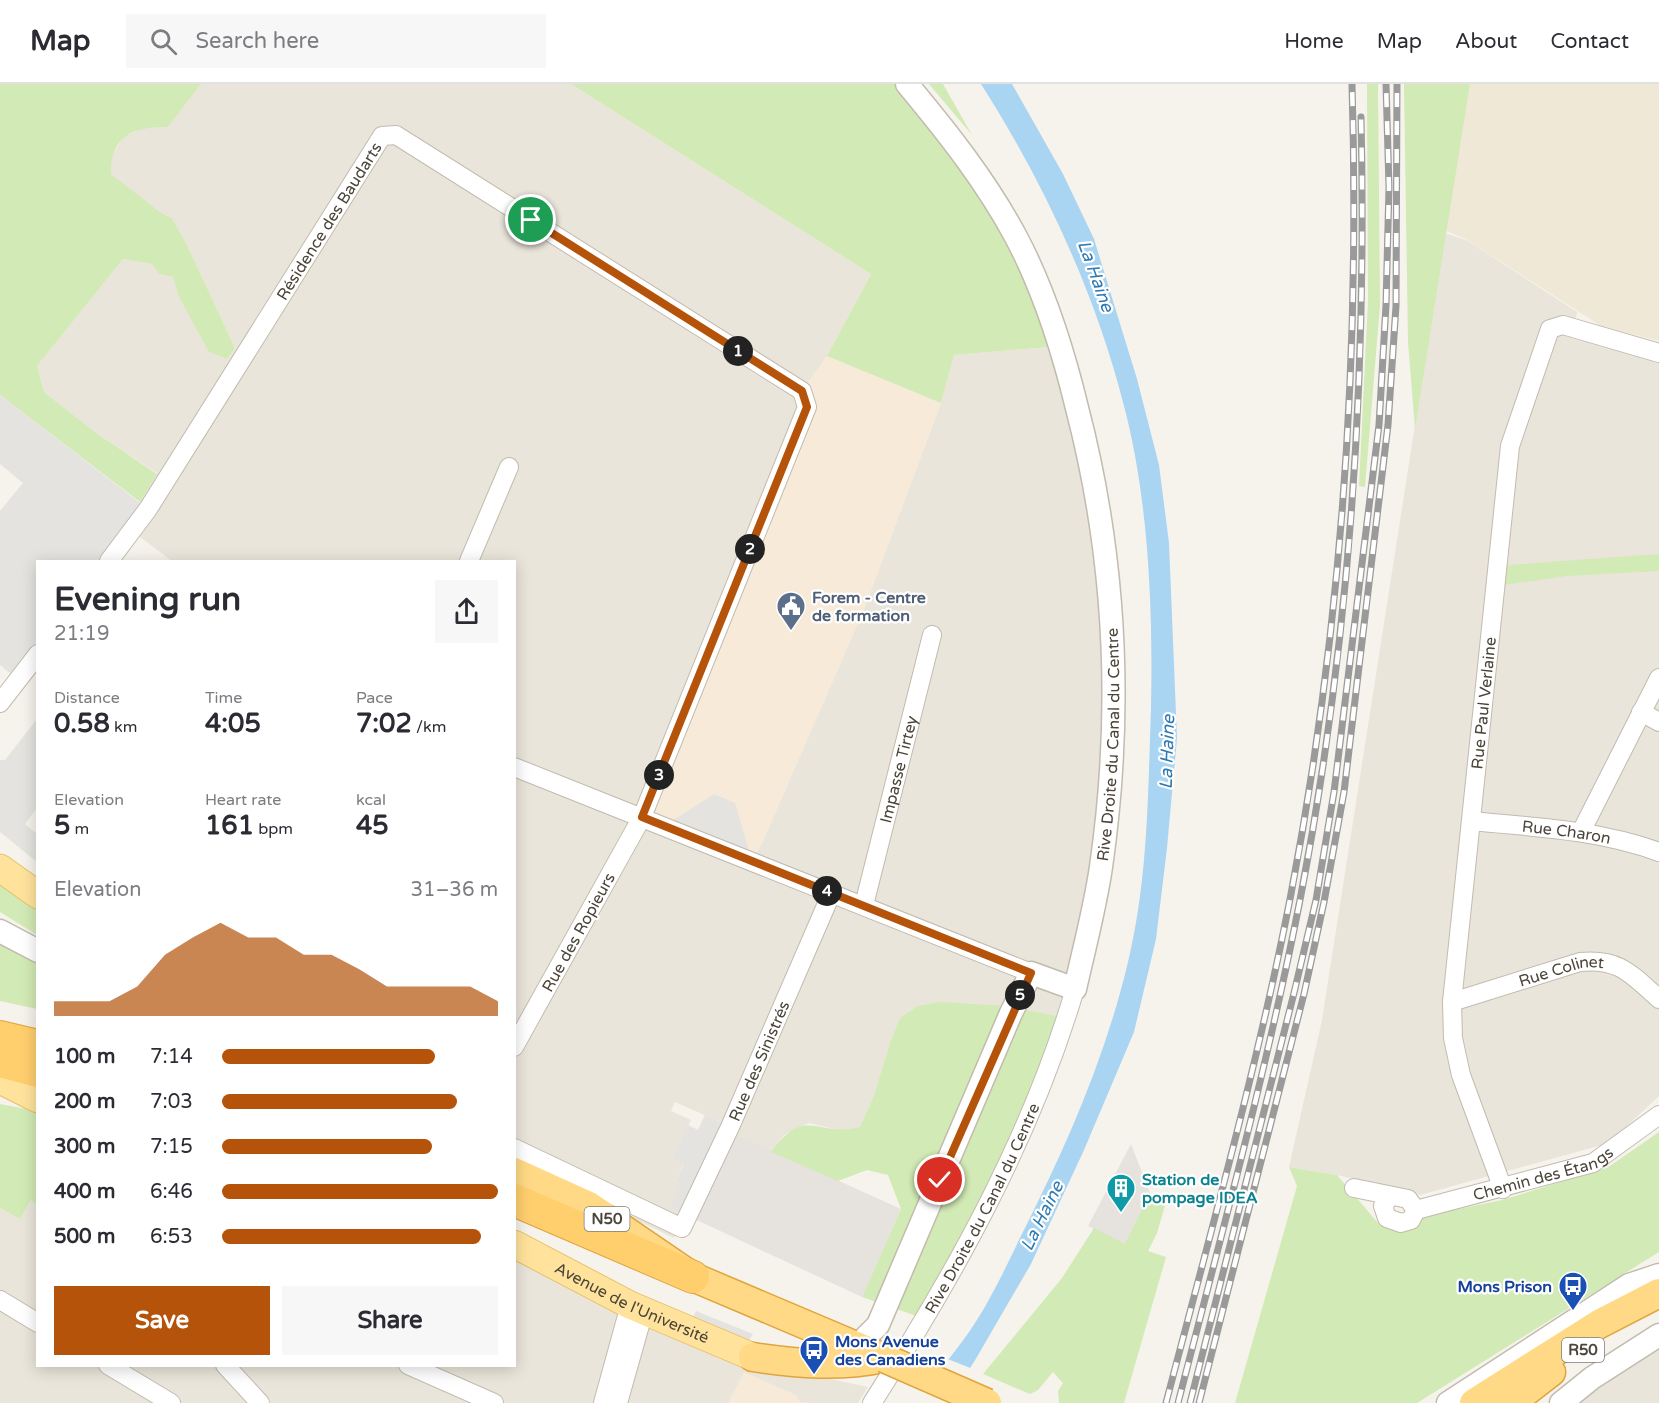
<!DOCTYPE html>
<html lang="en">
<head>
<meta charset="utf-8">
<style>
	:root { --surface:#fff; --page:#f7f7f7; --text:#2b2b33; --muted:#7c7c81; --line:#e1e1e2; --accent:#b45309 }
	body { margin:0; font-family:"Varela Round",sans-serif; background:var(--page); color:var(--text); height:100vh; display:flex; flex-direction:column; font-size:22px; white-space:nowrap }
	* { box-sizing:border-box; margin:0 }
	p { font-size:20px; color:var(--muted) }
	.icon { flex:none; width:33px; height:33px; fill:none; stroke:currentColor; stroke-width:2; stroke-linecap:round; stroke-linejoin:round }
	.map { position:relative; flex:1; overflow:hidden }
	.panel { position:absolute; left:36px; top:476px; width:480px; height:807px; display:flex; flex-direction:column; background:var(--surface); border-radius:0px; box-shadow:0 3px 15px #0003 }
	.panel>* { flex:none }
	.pin { position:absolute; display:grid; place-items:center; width:51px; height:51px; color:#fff; margin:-26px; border:3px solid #fff; border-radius:50%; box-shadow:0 2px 6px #0007 }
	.km { position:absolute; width:30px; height:30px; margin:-15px; border-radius:50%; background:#222; color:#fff; font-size:16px; line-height:30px; text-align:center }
	.round { display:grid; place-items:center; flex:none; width:63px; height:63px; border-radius:0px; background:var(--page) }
	.overview { display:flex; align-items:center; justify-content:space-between; height:102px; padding:0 18px }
	h1 { font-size:33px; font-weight:700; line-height:45px }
	.metrics { display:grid; grid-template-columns:repeat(3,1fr); gap:9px; height:102px; padding:6px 18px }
	.metrics div { display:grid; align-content:center }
	.metrics b { font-size:26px; font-weight:700 }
	.metrics small { font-size:16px; font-weight:400 }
	.metrics p { font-size:16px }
	.chart { height:168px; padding:12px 18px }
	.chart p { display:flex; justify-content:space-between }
	.chart svg { width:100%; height:108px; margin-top:6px; fill:var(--accent); opacity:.7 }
	.action { display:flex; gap:12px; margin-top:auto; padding:12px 18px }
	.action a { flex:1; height:69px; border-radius:0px; background:var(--accent); color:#fff; font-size:24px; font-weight:700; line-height:69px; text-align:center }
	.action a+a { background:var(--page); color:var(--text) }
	ul { padding:0 18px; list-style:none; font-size:20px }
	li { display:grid; grid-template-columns:96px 72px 1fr; align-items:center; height:45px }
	li i { height:15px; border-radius:8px; background:var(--accent) }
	header { display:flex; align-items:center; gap:36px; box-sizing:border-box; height:84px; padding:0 30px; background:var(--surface); border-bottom:2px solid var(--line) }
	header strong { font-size:28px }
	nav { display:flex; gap:33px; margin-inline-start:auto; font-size:21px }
	.search { width:420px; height:54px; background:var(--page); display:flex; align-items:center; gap:15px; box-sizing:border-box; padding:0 21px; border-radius:0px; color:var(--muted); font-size:22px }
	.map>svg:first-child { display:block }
	.residential { fill:#eae5da }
	.commercial { fill:#f7ead8 }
	.industrial { fill:#e6e2dd }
	.education { fill:#efe8d6 }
	.green { fill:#d2eab5 }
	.parking { fill:#e5e3e0 }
	.water { fill:#a9d4f2 }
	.pier { fill:#f6f3ec }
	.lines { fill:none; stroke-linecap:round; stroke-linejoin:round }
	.minor-casing { stroke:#c2bbae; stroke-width:20 }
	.tertiary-casing { stroke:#c2bbae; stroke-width:25 }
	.primary-casing { stroke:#e6c16a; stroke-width:29 }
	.trunk-casing { stroke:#e0a43c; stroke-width:31 }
	.motorway-casing { stroke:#e0a43c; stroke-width:34 }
	.minor { stroke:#fff; stroke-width:18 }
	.tertiary { stroke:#fff; stroke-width:22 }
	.primary { stroke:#ffe39c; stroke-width:27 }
	.trunk { stroke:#ffd985; stroke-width:28 }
	.motorway { stroke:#ffcf6e; stroke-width:32 }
	.rail-casing { stroke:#9a9a9a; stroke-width:7 }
	.rail { stroke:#fff; stroke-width:4.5; stroke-dasharray:14; stroke-linecap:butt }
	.trunk-bridge-casing { stroke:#e0a43c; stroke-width:31; stroke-linecap:butt }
	.trunk-bridge { stroke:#ffd985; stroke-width:28 }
	.route-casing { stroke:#fff; stroke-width:12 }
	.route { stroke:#b45309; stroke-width:8 }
	.labels { text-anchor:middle; stroke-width:4.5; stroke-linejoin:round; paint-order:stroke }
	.shield { fill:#fff; stroke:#817c74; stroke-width:1.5 }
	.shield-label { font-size:15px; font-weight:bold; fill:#4b4439 }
	.street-label { font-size:16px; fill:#4b4439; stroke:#fff }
	.service-label { font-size:16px; font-weight:bold; fill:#4e5e75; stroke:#fff; text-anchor:start }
	.culture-label { font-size:16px; font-weight:bold; fill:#0d838f; stroke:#fff; text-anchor:start }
	.transit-label { font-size:16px; font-weight:bold; fill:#164399; stroke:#fff; text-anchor:end }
	.water-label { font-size:18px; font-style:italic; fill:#2e7ab2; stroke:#fff }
</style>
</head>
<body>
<header>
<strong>Map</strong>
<div class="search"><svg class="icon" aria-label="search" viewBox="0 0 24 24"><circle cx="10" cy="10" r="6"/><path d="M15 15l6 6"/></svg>Search here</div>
<nav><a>Home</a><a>Map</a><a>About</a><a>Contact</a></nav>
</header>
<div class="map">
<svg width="1659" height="1319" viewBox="0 0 1659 1319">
	<rect width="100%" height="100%" fill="#f6f3ec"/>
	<path class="residential" d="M201,0H571L871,190L827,272L802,307L807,323L642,733L752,777L763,757L864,525L941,319L954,271L1059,262L1098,420L1108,708L1066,934L1025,926L890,959L874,1011L860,1043L843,1047L809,1039L784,1051L771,1068L728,1047L729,1042L675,1018L671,1027L691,1036L672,1074L684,1079L676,1097L681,1100L688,1132L674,1154L515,1078L514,477H172L132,447L148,425L140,418L157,389L95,348L44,308L37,282L123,175L152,180L159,190L173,193L178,211L227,275L235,264L188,163L172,134L160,128L111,91V74L123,53L148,42L168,43Z
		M1445,149L1468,157L1577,228L1572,254L1659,278V1012L1609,1059L1420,1111L1337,1091L1289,1083L1322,936Z
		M31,1116L37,1121L38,1281H514L515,1176L664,1246L817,1292L868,1303L858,1319H0V1124L20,1135Z
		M1659,1251V1319H1561Z"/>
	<path class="commercial" d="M827,272L941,319L864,525L763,757L752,777L642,733L807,323L802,307Z
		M744,1288L796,1311L800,1318L812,1319H728Z"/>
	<path class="industrial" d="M728,1047L901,1125L862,1213L688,1132Z
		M1131,1060L1150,1109L1125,1161L1088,1142Z"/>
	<path class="education" d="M1470,0H1659V257L1601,242L1467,156L1445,146Z"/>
	<path class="green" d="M0,0H201L168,43C134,42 110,52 111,90L160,128L172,134L188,163L235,264L227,275L209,268L178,211L173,193L159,190L152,180L123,175L37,282L44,308L95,348L157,390L140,418L0,311Z
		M571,0H907L974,85L1059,262L954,271L941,319L827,272L871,190Z
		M929,0H943L972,51Z
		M1367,0H1378L1380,221L1365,403L1359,402L1368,217Z
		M1404,0H1470L1415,345L1408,258Z
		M1659,470V487L1567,492L1504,501L1507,481Z
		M0,797L37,826V851L0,828Z
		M0,854L37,874V925L0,917Z
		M941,918L1007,922L1066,934L925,1235L862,1213L901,1125L888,1091L867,1086L838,1097L771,1068C806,1020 817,1054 860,1043L874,1011L890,959L900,934L918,922Z
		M0,1020L37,1027V1121L31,1116L20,1135L0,1124Z
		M1659,1048V1168L1417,1319H1235L1297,1102L1289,1083L1337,1091L1378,1139L1398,1148L1416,1142L1424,1132L1502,1116L1607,1084Z
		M1150,1109L1167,1115L1157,1149L1148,1167L1166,1173L1124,1319H1059L1058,1307L1063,1299L1053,1288L1038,1306L1030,1310L983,1290L1062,1194L1094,1144L1125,1160Z"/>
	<path class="parking" d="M0,311L148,425L109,477H38L37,570L18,596L0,581V427L23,399L0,380Z
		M37,635V724L25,740L37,750V778L0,748V676H5Z
		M714,710L735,719L752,777L664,742Z
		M705,1031L730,1043L688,1132L670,1124L681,1100L676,1097L684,1080L672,1074L688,1041L698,1046Z
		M696,1227L753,1250L746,1262L690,1239Z"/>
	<path class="water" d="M981,0H1012L1063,90L1094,155L1137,295L1159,381L1169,459L1177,654L1167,764L1156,855L1134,948L1084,1066L1031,1180L974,1278L947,1319H912C928,1299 946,1280 961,1259C985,1228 1003,1189 1020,1154C1065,1065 1105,975 1128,878C1148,795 1148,709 1151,624C1153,527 1149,417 1124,322C1095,208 1044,99 981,0Z"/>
	<path class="pier" d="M945,1274L973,1285L950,1319H909Z"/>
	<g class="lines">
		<g class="minor-casing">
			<g id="minor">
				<path id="s1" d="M109,477L148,425L382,52L396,51L802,307L807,323L642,733L514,963"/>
				<path d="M469,477L509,383"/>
				<path d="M0,619L38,570"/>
				<path d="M1641,628L1659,638"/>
				<path d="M514,683L1031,889"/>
				<path id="s2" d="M1471,737C1534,743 1599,746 1659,768"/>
				<path d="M1581,748L1659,594"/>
				<path id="s3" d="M864,821L932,551"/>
				<path id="s4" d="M1452,918L1580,878C1619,874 1631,890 1659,915"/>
				<path id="s5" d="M514,1064L682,1144L730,1043L832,808"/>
				<path id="s6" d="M1354,1104L1408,1115L1416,1126L1593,1079L1659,1031"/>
				<path id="s7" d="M1503,1105L1461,991L1453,954L1452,918L1510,362L1550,245L1563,241L1659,269"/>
				<path d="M1390,1112L1383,1122L1387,1134L1401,1139L1411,1136L1416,1126"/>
				<path d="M0,1216L38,1239"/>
				<path d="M108,1281L171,1319"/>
				<path d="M225,1281L260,1319"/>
				<path d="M408,1281L494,1319"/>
				<path d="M603,1319L630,1221"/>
				<path d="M618,1319L644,1227"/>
				<path id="s8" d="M872,1319C955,1190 1031,1054 1075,905"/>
			</g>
		</g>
		<g class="tertiary-casing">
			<g id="tertiary">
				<path d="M0,847L38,867"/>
				<path id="s9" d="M857,1262L878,1241L1011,929L1031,889L1075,905C1084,865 1095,824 1101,783C1123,630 1116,474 1077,324C1063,266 1044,206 1016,153C986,97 947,48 907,0"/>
				<path d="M1448,1319L1629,1201L1659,1191"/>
				<path d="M1561,1319L1592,1294L1659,1251"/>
			</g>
		</g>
		<g class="primary-casing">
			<g id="primary">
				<path d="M0,784L38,811"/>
				<path d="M0,996L38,1015"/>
				<path id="s10" d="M514,1160L630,1221L753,1273"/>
			</g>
		</g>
		<g class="trunk-casing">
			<path id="trunk" d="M514,1088L589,1122L693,1193L884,1274
				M753,1273C799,1280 839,1283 884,1274
				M1474,1319L1599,1240L1659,1209
				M1511,1319L1551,1288"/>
		</g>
		<g class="motorway-casing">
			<path id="motorway" d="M0,953L38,962
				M0,977L38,987
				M514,1116L693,1193"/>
		</g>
		<use href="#minor" class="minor"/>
		<use href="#tertiary" class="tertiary"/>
		<use href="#primary" class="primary"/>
		<use href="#trunk" class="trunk"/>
		<use href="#motorway" class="motorway"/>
		<g class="rail-casing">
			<path id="rail" d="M1166,1319C1210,1150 1258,981 1291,810C1342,543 1360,271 1352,0
				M1178,1319C1221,1152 1267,985 1300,816C1350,558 1367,296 1361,33
				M1190,1319L1294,909L1316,816L1334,708L1379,341L1386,221L1389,103L1386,0
				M1199,1319L1304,910L1324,818L1344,708L1388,341L1396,222L1397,0"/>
		</g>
		<use href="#rail" class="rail"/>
		<g class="trunk-bridge-casing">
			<path id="trunk-bridge" d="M884,1274L987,1319"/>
		</g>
		<use href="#trunk-bridge" class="trunk-bridge"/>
	</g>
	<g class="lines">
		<g class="route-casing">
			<path id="route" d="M531,136L802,307L807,323L642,733L1031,889L940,1096"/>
		</g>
		<use href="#route" class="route"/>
	</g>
	<defs>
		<g id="civic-pin" transform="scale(1.5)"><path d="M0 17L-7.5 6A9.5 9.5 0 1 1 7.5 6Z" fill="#5c6f8a" stroke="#fff"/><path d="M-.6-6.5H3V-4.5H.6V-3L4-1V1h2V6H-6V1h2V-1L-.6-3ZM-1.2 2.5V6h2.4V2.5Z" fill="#fff"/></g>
		<g id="building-pin" transform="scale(1.5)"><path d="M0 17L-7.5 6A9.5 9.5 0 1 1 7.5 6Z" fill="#0f9aa8" stroke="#fff"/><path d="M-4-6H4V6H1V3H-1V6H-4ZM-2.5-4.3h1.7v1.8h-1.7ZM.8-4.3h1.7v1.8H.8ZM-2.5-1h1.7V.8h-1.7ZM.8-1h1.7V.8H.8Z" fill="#fff"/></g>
		<g id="bus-pin" transform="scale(1.5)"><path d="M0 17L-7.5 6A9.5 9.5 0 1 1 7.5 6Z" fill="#1a4fb4" stroke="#fff"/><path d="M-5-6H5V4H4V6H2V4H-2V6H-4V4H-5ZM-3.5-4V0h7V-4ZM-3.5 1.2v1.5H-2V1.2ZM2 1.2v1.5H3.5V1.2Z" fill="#fff"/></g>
	</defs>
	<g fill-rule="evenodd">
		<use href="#civic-pin" x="791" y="522"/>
		<use href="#building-pin" x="1121" y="1104"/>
		<use href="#bus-pin" x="1573" y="1202"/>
		<use href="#bus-pin" x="814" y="1266"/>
	</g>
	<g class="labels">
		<g class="shield">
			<rect x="584.5" y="1123" width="45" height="24" rx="4.5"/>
			<rect x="1562" y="1254" width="42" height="24" rx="4.5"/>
		</g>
		<g class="shield-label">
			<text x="607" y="1140">N50</text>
			<text x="1583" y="1271">R50</text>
		</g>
		<g class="street-label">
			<text dy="6" stroke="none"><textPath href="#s1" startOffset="405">Résidence des Baudarts</textPath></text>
			<text dy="6" stroke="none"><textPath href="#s7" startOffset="496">Rue Paul Verlaine</textPath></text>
			<text dy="6" stroke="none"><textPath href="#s9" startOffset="708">Rive Droite du Canal du Centre</textPath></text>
			<text dy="6" stroke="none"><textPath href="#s3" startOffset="140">Impasse Tirtey</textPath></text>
			<text dy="6" stroke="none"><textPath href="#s2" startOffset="96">Rue Charon</textPath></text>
			<text transform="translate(578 848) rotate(-61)" y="6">Rue des Ropieurs</text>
			<text dy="6" stroke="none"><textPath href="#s4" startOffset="114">Rue Colinet</textPath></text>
			<text dy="6" stroke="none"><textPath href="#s5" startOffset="370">Rue des Sinistrés</textPath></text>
			<text dy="6" stroke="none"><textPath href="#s6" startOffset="201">Chemin des Étangs</textPath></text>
			<text dy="6" stroke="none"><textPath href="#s8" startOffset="224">Rive Droite du Canal du Centre</textPath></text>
			<text dy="6" stroke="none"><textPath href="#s10" startOffset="132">Avenue de l'Université</textPath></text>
		</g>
		<g class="service-label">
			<text x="812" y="519">Forem - Centre<tspan x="812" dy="18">de formation</tspan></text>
		</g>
		<g class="culture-label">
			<text x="1142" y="1101">Station de<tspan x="1142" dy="18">pompage IDEA</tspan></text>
		</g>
		<g class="transit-label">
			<text x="1552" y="1208">Mons Prison</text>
			<text x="835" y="1263" text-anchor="start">Mons Avenue<tspan x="835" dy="18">des Canadiens</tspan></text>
		</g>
		<g class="water-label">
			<text transform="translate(1096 192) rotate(70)" y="6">La Haine</text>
			<text transform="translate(1167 668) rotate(-88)" y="6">La Haine</text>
			<text transform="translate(1042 1132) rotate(-64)" y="6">La Haine</text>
		</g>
	</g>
</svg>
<div class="pin" style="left:531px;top:136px;background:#1e9e55"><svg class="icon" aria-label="arrive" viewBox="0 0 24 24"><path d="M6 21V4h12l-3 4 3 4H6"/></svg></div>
<div class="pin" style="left:940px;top:1096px;background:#d93025"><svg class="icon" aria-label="check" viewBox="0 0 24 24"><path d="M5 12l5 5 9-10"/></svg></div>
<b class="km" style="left:738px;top:267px">1</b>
<b class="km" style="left:750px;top:465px">2</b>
<b class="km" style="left:659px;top:691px">3</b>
<b class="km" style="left:827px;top:807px">4</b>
<b class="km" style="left:1020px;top:911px">5</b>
<section class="panel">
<div class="overview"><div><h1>Evening run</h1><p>21:19</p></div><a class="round"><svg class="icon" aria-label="share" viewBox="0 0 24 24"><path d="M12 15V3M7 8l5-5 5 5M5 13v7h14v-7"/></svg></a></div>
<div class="metrics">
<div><p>Distance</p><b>0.58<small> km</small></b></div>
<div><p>Time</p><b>4:05</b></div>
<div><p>Pace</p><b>7:02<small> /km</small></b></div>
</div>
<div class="metrics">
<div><p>Elevation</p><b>5<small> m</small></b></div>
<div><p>Heart rate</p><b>161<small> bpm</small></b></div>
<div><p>kcal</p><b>45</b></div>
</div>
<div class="chart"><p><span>Elevation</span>31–36 m</p>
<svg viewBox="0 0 160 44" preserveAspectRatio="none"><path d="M0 44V38L10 38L20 38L30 32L40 19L50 12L60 6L70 12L80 12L90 19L100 19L110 25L120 32L130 32L140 32L150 32L160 38V44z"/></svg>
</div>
<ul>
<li><b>100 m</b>7:14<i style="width:77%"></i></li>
<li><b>200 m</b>7:03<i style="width:85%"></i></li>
<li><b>300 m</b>7:15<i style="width:76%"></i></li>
<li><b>400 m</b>6:46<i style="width:100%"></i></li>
<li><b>500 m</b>6:53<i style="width:94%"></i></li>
</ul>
<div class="action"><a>Save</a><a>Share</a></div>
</section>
</div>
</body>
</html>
